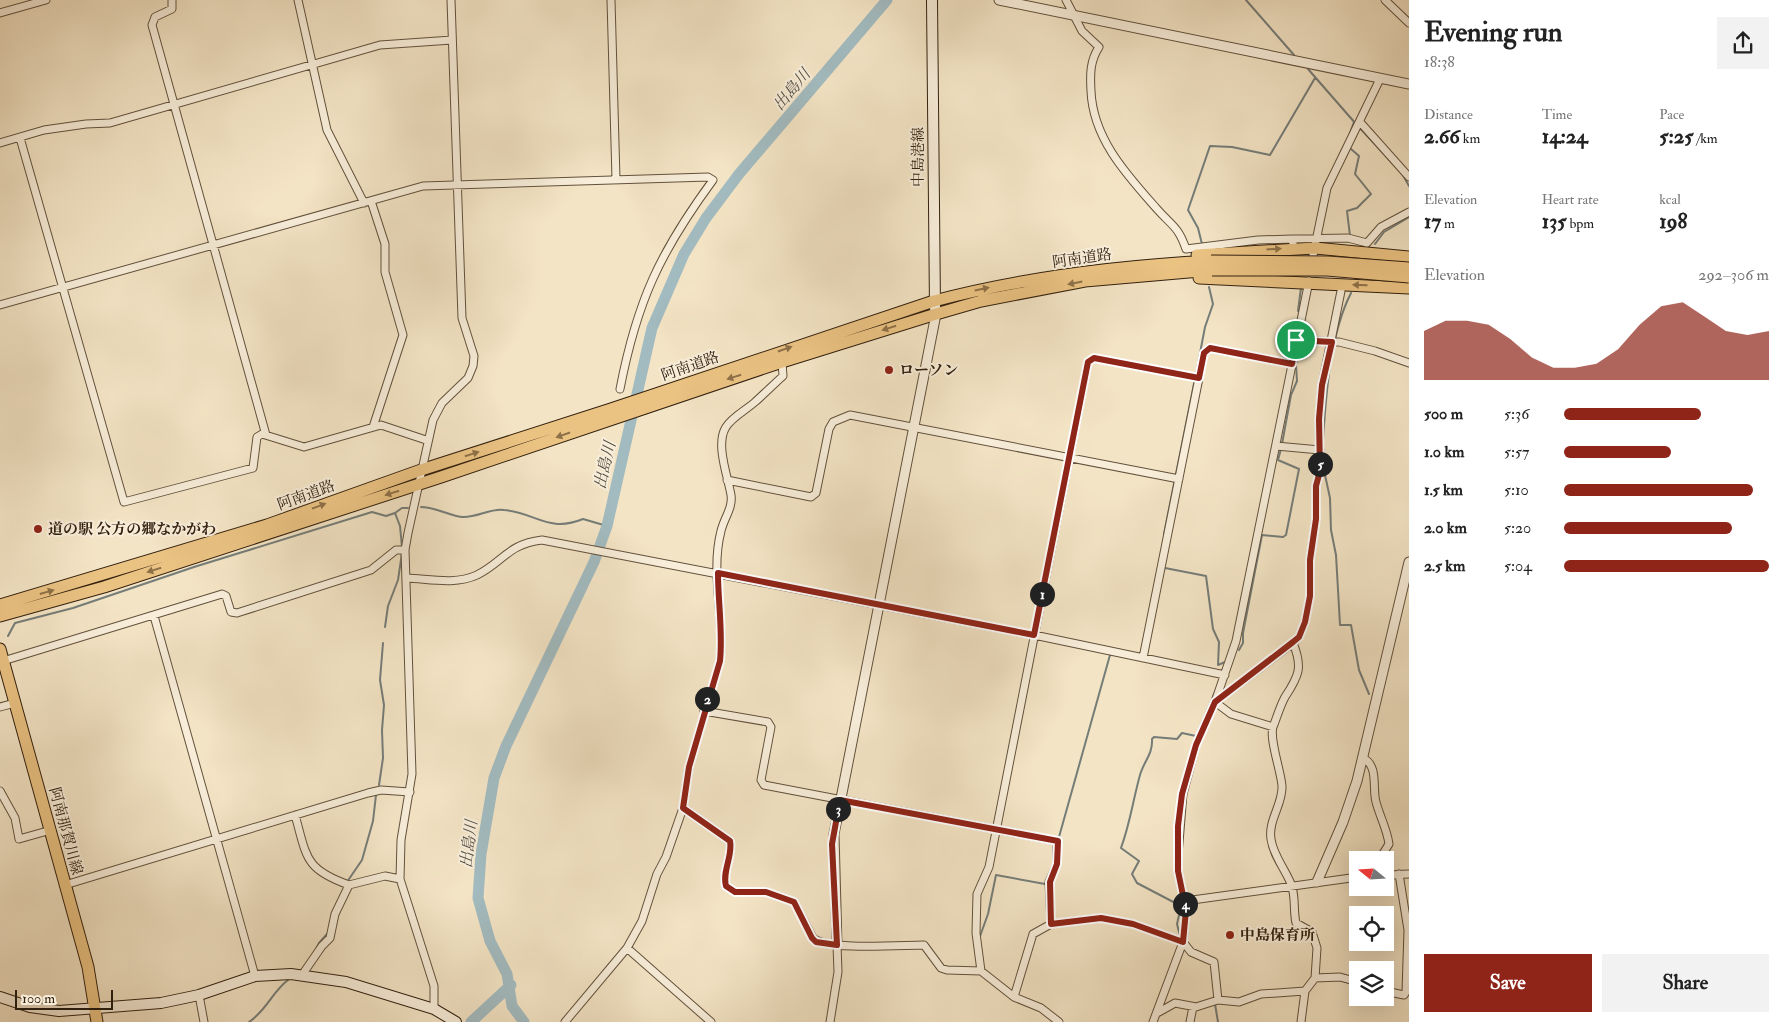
<!DOCTYPE html>
<html lang="en">
<head>
<meta charset="utf-8">
<style>
	:root { --surface:#fff; --page:#f2f2f2; --text:#222; --muted:#767676; --accent:#8f2418 }
	body { margin:0; font-family:"IM FELL Double Pica","Noto Serif JP",serif; background:var(--page); color:var(--text); height:100vh; display:flex; flex-direction:column; font-size:19px; white-space:nowrap }
	* { box-sizing:border-box; margin:0 }
	p { font-size:16px; color:var(--muted) }
	.icon { flex:none; width:28px; height:28px; fill:none; stroke:currentColor; stroke-width:2; stroke-linecap:round; stroke-linejoin:round }
	.map { position:relative; flex:1; overflow:hidden }
	.side { display:flex; flex-direction:column; background:var(--surface); width:375px }
	.side>* { flex:none }
	.needle { width:32px; rotate:288deg }
	.controls { position:absolute; left:1349px; top:851px; display:grid; gap:10px }
	.controls a { display:grid; place-items:center; width:45px; height:45px; border-radius:0px; background:var(--surface); box-shadow:0 5px 20px #0002; font-size:25px }
	.scale { position:absolute; left:15px; bottom:12px; width:98px; box-sizing:border-box; padding-left:5px; border:2px solid #32200f; border-top:0; font-size:14px; line-height:18px; white-space:nowrap; color:#32200f; -webkit-text-stroke:4px #f7edd9; paint-order:stroke }
	.pin { position:absolute; display:grid; place-items:center; width:42px; height:42px; color:#fff; margin:-21px; border:2px solid #fff; border-radius:50%; box-shadow:0 1px 5px #0007 }
	.km { position:absolute; width:25px; height:25px; margin:-12px; border-radius:50%; background:#222; color:#fff; font-size:14px; line-height:25px; text-align:center }
	.round { display:grid; place-items:center; flex:none; width:52px; height:52px; border-radius:0px; background:var(--page) }
	.headline { display:flex; align-items:center; justify-content:space-between; height:85px; padding:0 15px }
	h1 { font-size:28px; font-weight:700; line-height:38px }
	.figures { display:grid; grid-template-columns:repeat(3,1fr); gap:8px; height:85px; padding:5px 15px }
	.figures div { display:grid; align-content:center }
	.figures b { font-size:21px; font-weight:700 }
	.figures small { font-size:14px; font-weight:400 }
	.figures p { font-size:14px }
	.chart { height:140px; padding:10px 15px }
	.chart p { display:flex; justify-content:space-between }
	.chart svg { width:100%; height:90px; margin-top:5px; fill:var(--accent); opacity:.7 }
	.button { display:flex; gap:10px; margin-top:auto; padding:10px 15px }
	.button a { flex:1; height:58px; border-radius:0px; background:var(--accent); color:#fff; font-size:20px; font-weight:700; line-height:58px; text-align:center }
	.button a+a { background:var(--page); color:var(--text) }
	ul { padding:0 15px; list-style:none; font-size:16px }
	li { display:grid; grid-template-columns:80px 60px 1fr; align-items:center; height:38px }
	li i { height:12px; border-radius:6px; background:var(--accent) }
	main { display:flex; flex:1; min-height:0 }
	.map>svg:first-child { display:block }
	.lines { fill:none; stroke-linecap:round; stroke-linejoin:round }
	.stream { stroke:#757d79; stroke-width:2 }
	.river { stroke:#a2bbc0; stroke-width:11 }
	.minor-casing { stroke:#62513c; stroke-width:9 }
	.tertiary-casing { stroke:#62513c; stroke-width:11 }
	.secondary-casing { stroke:#32200f; stroke-width:12 }
	.primary-casing { stroke:#32200f; stroke-width:13 }
	.trunk-casing { stroke:#32200f; stroke-width:13 }
	.minor { stroke:#f7edd9; stroke-width:7 }
	.tertiary { stroke:#f7edd9; stroke-width:9 }
	.secondary { stroke:#f7edd9; stroke-width:10 }
	.primary { stroke:#eac282; stroke-width:11 }
	.trunk { stroke:#eac282; stroke-width:11 }
	.trunk-bridge-casing { stroke:#32200f; stroke-width:13; stroke-linecap:butt }
	.trunk-bridge { stroke:#eac282; stroke-width:11 }
	.oneway { fill:#8e7148 }
	.route-casing { stroke:#fff; stroke-width:10 }
	.route { stroke:#8f2418; stroke-width:6 }
	.poi-dot { fill:#8f2418; stroke:#f7edd9; stroke-width:2 }
	.labels { text-anchor:middle; stroke-width:4; stroke-linejoin:round; paint-order:stroke }
	.street-label { font-size:15px; fill:#32200f; stroke:#f7edd9 }
	.poi-label { font-size:15px; font-weight:bold; fill:#32200f; stroke:#f7edd9; text-anchor:start }
	.water-label { font-size:16px; font-style:italic; fill:#544e44; stroke:#f7edd9 }
</style>
</head>
<body>
<main>
<div class="map">
<svg width="1409" height="1022" viewBox="0 0 1409 1022">
	<rect width="100%" height="100%" fill="#f3e4c5"/>
	<filter id="stains"><feTurbulence type="fractalNoise" baseFrequency=".004" numOctaves="4"/><feColorMatrix values="0 0 0 0 .2 0 0 0 0 .09 0 0 0 0 .02 0 0 0 .5 -.17"/></filter>
	<radialGradient id="worn" r=".72"><stop offset=".6" stop-color="#630" stop-opacity="0"/><stop offset="1" stop-color="#630" stop-opacity=".3"/></radialGradient>
	<g class="lines">
		<path class="stream" d="M1246,0L1294,55
			M1308,69L1356,124
			M1359,127L1395,166
			M1350,133L1354,122
			M1403,175L1409,186
			M1350,236L1347,211L1357,208L1371,194L1355,174L1359,156L1351,149
			M1202,244L1198,228L1188,210L1210,146L1232,147L1270,155L1315,78
			M1375,244L1384,232L1409,217
			M1298,311L1301,288
			M1196,374L1205,327L1213,304L1209,287
			M1323,440C1326,394 1330,334 1351,293
			M1282,444L1291,395L1297,381L1296,364L1305,314
			M1323,450L1325,475L1330,498L1331,530L1336,555L1340,625H1351L1359,670L1369,694
			M421,507C435,507 448,515 462,517C477,518 490,508 504,510C536,513 549,533 583,519L607,526
			M1164,534L1195,379
			M402,547L400,526L395,513L402,508H408
			M1165,568L1206,576L1213,629L1219,642L1218,665L1225,662
			M385,627L388,606L398,580L402,553
			M8,636L15,623L73,608L194,567L372,512L386,516L395,513
			M1239,650L1243,643V633L1262,535L1283,537L1286,535L1299,469L1278,460L1281,449
			M1199,729L1216,690
			M379,785L383,758L382,730L384,705L380,680L383,643
			M1059,837L1110,655
			M347,882L362,860L373,821L376,795
			M1180,936L1177,924L1181,906L1137,883L1132,874L1139,861L1121,848C1130,824 1133,800 1140,775C1144,761 1153,754 1152,739L1154,737L1177,739L1182,733L1196,736
			M979,939L988,914L996,875L1045,884L1047,880
			M315,951L319,943L328,933
			M1215,1004L1218,1022
			M249,1022C267,1010 272,992 288,980"/>
		<path class="river" d="M471,1022L511,985
			M524,1022L512,1006L507,974L490,941L478,898L481,854L494,778L506,746L594,562L607,526L652,328L684,254L706,218L739,174L887,0"/>
		<g class="minor-casing">
			<path id="minor" d="M172,0V9L155,17L152,25L266,435
				M298,0L327,130L364,203
				M611,0L616,179
				M1066,0L1082,31L1099,47C1090,61 1090,74 1091,91C1093,139 1127,175 1157,209C1172,226 1178,226 1186,249L1258,240L1292,239L1294,248
				M1385,0L1409,23
				M0,13L46,0
				M1360,122L1409,177
				M20,138L124,502L253,468L257,437L262,434L304,447L381,425L426,440
				M0,143L44,130L86,124L110,123L380,45L452,40
				M371,201L385,244V272L403,335L373,427
				M1292,239L1348,238L1367,243L1381,227L1409,212
				M1311,265L1327,188L1380,79
				M0,305L423,186L708,177L713,180C660,252 637,301 620,389
				M1296,340L1339,342L1375,351L1409,363
				M1276,446L1320,450
				M727,480L811,497L816,493L829,429L833,422L850,415L1179,479
				M407,578C430,579 455,585 477,575C503,562 508,544 542,540L1034,635L1225,675
				M154,616L255,976
				M1293,643C1303,667 1299,676 1285,697C1280,706 1277,717 1273,727L1231,714L1215,702L1293,643L1299,637L1305,622L1310,596V560L1316,519V486L1320,471L1319,419L1322,385L1341,291
				M1143,658L1204,353L1210,348L1292,364
				M3,661L222,594L226,596L231,612L237,613L371,570L396,550H405
				M0,707L15,703
				M704,711L768,722L771,727L761,780L764,785L1057,841V864L1049,882L1051,924
				M1273,727C1269,739 1281,771 1282,786C1283,804 1268,820 1271,839C1273,855 1285,869 1291,884C1296,896 1293,910 1296,923L1312,932L1317,948L1315,978L1305,991L1301,1022
				M1363,758C1379,766 1372,788 1376,802C1380,817 1387,829 1389,844L1379,860
				M0,791L15,818L19,839L51,830
				M683,808L730,841C733,856 722,871 726,886L735,892H766L794,902L813,938C828,951 901,945 924,945L941,968L947,970L981,971L1014,997L1041,1008L1059,1022
				M295,815C307,857 304,869 349,885L385,876L400,879
				M1385,875L1409,874
				M65,885L368,793L381,790L410,792
				M1185,901L1358,877
				M627,948L711,1022
				M981,971L976,933L977,894L989,867L1088,362L1094,358L1199,378
				M302,975L322,946L330,938L335,914L349,885
				M1315,978L1340,977L1358,982
				M1385,991L1404,995L1406,992L1408,930L1399,874
				M199,995L204,1022
				M1014,997L1033,934L1051,924L1101,918L1133,924L1183,942L1191,952L1214,962L1218,1000
				M434,1009V986L400,879L401,840L412,774L405,550L408,533L433,420L442,403L468,378L473,366L474,356L462,318L451,0
				M1159,1012L1175,1003L1196,1007L1218,1000L1239,1002L1261,994L1305,991
				M565,1022L627,948L642,921L657,874L666,857L683,808L689,767L720,661C725,618 710,573 721,531C724,518 733,508 731,495C728,477 715,444 726,427C732,417 746,410 755,402C764,394 773,385 783,376L782,362
				M830,1022L838,972L837,945
				M1153,1022L1183,942L1186,910L1178,871V855L1183,794L1196,745L1215,702L1236,641L1309,281
				M1190,1022L1193,1007"/>
		</g>
		<g class="tertiary-casing">
			<path id="tertiary" d="M999,0L1409,84
				M1317,882L1343,822L1357,781L1409,562
				M837,945L834,834L936,314"/>
		</g>
		<g class="secondary-casing">
			<path id="secondary" d="M932,0L935,308
				M0,997L30,1007L59,1011L161,1003L199,995L255,976L291,974L346,982L434,1009L456,1022"/>
		</g>
		<g class="primary-casing">
			<path id="primary" d="M0,649L88,967L97,1022"/>
		</g>
		<g class="trunk-casing">
			<path id="trunk" d="M1197,255L1315,248L1409,257
				M1199,278L1409,288
				M0,605L267,525L421,470L611,409L934,301C1025,277 1117,266 1211,261
				M0,616L104,587L441,477L782,362L936,314L981,301L1085,281L1212,270"/>
		</g>
		<use href="#minor" class="minor"/>
		<use href="#tertiary" class="tertiary"/>
		<use href="#secondary" class="secondary"/>
		<use href="#primary" class="primary"/>
		<use href="#trunk" class="trunk"/>
		<g class="trunk-bridge-casing">
			<path id="trunk-bridge" d="M1211,261L1328,262L1409,268
				M1212,270H1327L1409,277"/>
		</g>
		<use href="#trunk-bridge" class="trunk-bridge"/>
	</g>
	<defs><path id="oneway-solid" d="M-6-.8H1V-3.2L6.5 0L1 3.2V.8H-6Z" transform="scale(1.25)"/></defs>
	<g class="oneway">
		<use href="#oneway-solid" transform="translate(1274 249) rotate(-3)"/>
		<use href="#oneway-solid" transform="translate(1075 283) rotate(169)"/>
		<use href="#oneway-solid" transform="translate(1360 285) rotate(-179)"/>
		<use href="#oneway-solid" transform="translate(982 289) rotate(-12)"/>
		<use href="#oneway-solid" transform="translate(889 328) rotate(163)"/>
		<use href="#oneway-solid" transform="translate(785 349) rotate(-19)"/>
		<use href="#oneway-solid" transform="translate(734 377) rotate(162)"/>
		<use href="#oneway-solid" transform="translate(563 435) rotate(161)"/>
		<use href="#oneway-solid" transform="translate(472 454) rotate(-18)"/>
		<use href="#oneway-solid" transform="translate(392 493) rotate(162)"/>
		<use href="#oneway-solid" transform="translate(319 506) rotate(-20)"/>
		<use href="#oneway-solid" transform="translate(154 570) rotate(162)"/>
		<use href="#oneway-solid" transform="translate(47 592) rotate(-16)"/>
	</g>
	<g class="lines">
		<g class="route-casing">
			<path id="route" d="M1296,340L1332,342L1322,385L1319,419L1320,471L1316,486V519L1310,560V596L1305,622L1299,637L1293,642L1215,702L1196,745L1182,794L1178,826V871L1186,910L1183,942L1133,924L1101,918L1051,924L1050,882L1057,864L1058,841L840,800L832,844L837,945L816,942L812,938L794,902L766,892H735L726,886C722,871 733,856 730,841L683,808L689,767L720,661C723,632 718,602 718,573L1034,635L1088,362L1094,358L1199,378L1204,353L1210,348L1292,364Z"/>
		</g>
		<use href="#route" class="route"/>
	</g>
	<g class="poi-dot">
		<circle cx="889" cy="370" r="5"/>
		<circle cx="38" cy="529" r="5"/>
		<circle cx="1230" cy="935" r="5"/>
	</g>
	<g class="labels">
		<g class="street-label">
			<text transform="translate(918 157) rotate(-90)" y="5">中島港線</text>
			<text transform="translate(1082 258) rotate(-8)" y="5">阿南道路</text>
			<text transform="translate(690 366) rotate(-19)" y="5">阿南道路</text>
			<text transform="translate(306 495) rotate(-20)" y="5">阿南道路</text>
			<text transform="translate(66 831) rotate(75)" y="5">阿南那賀川線</text>
		</g>
		<g class="poi-label">
			<text x="899" y="375">ローソン</text>
			<text x="48" y="534">道の駅 公方の郷なかがわ</text>
			<text x="1240" y="940">中島保育所</text>
		</g>
		<g class="water-label">
			<text transform="translate(791 89) rotate(-50)" y="6">出島川</text>
			<text transform="translate(604 465) rotate(-77)" y="6">出島川</text>
			<text transform="translate(468 844) rotate(-83)" y="6">出島川</text>
		</g>
	</g>
	<rect width="100%" height="100%" filter="url(#stains)"/>
	<rect width="100%" height="100%" fill="url(#worn)"/>
</svg>
<div class="controls">
<a><svg class="needle" viewBox="-14 -14 28 28"><path d="M0-13l5 13h-10z" fill="#e53935"/><path d="M0 13l5-13h-10z" fill="#767676"/></svg></a>
<a><svg class="icon" aria-label="locate" viewBox="0 0 24 24"><circle cx="12" cy="12" r="6"/><path d="M12 2v4M12 18v4M2 12h4M18 12h4"/></svg></a>
<a><svg class="icon" aria-label="layers" viewBox="0 0 24 24"><path d="M12 4l9 5-9 5-9-5zM3 14l9 5 9-5"/></svg></a>
</div>
<div class="scale">100 m</div>
<div class="pin" style="left:1296px;top:340px;background:#1e9e55"><svg class="icon" aria-label="arrive" viewBox="0 0 24 24"><path d="M6 21V4h12l-3 4 3 4H6"/></svg></div>
<b class="km" style="left:1042px;top:594px">1</b>
<b class="km" style="left:707px;top:699px">2</b>
<b class="km" style="left:838px;top:809px">3</b>
<b class="km" style="left:1185px;top:904px">4</b>
<b class="km" style="left:1320px;top:464px">5</b>
</div>
<section class="side">
<div class="headline"><div><h1>Evening run</h1><p>18:38</p></div><a class="round"><svg class="icon" aria-label="share" viewBox="0 0 24 24"><path d="M12 15V3M7 8l5-5 5 5M5 13v7h14v-7"/></svg></a></div>
<div class="figures">
<div><p>Distance</p><b>2.66<small> km</small></b></div>
<div><p>Time</p><b>14:24</b></div>
<div><p>Pace</p><b>5:25<small> /km</small></b></div>
</div>
<div class="figures">
<div><p>Elevation</p><b>17<small> m</small></b></div>
<div><p>Heart rate</p><b>135<small> bpm</small></b></div>
<div><p>kcal</p><b>198</b></div>
</div>
<div class="chart"><p><span>Elevation</span>292–306 m</p>
<svg viewBox="0 0 160 44" preserveAspectRatio="none"><path d="M0 44V20L10 15L20 15L30 17L40 24L50 33L60 38L70 38L80 36L90 29L100 17L110 8L120 6L130 13L140 20L150 22L160 20V44z"/></svg>
</div>
<ul>
<li><b>500 m</b>5:36<i style="width:67%"></i></li>
<li><b>1.0 km</b>5:57<i style="width:52%"></i></li>
<li><b>1.5 km</b>5:10<i style="width:92%"></i></li>
<li><b>2.0 km</b>5:20<i style="width:82%"></i></li>
<li><b>2.5 km</b>5:04<i style="width:100%"></i></li>
</ul>
<div class="button"><a>Save</a><a>Share</a></div>
</section>
</main>
</body>
</html>
